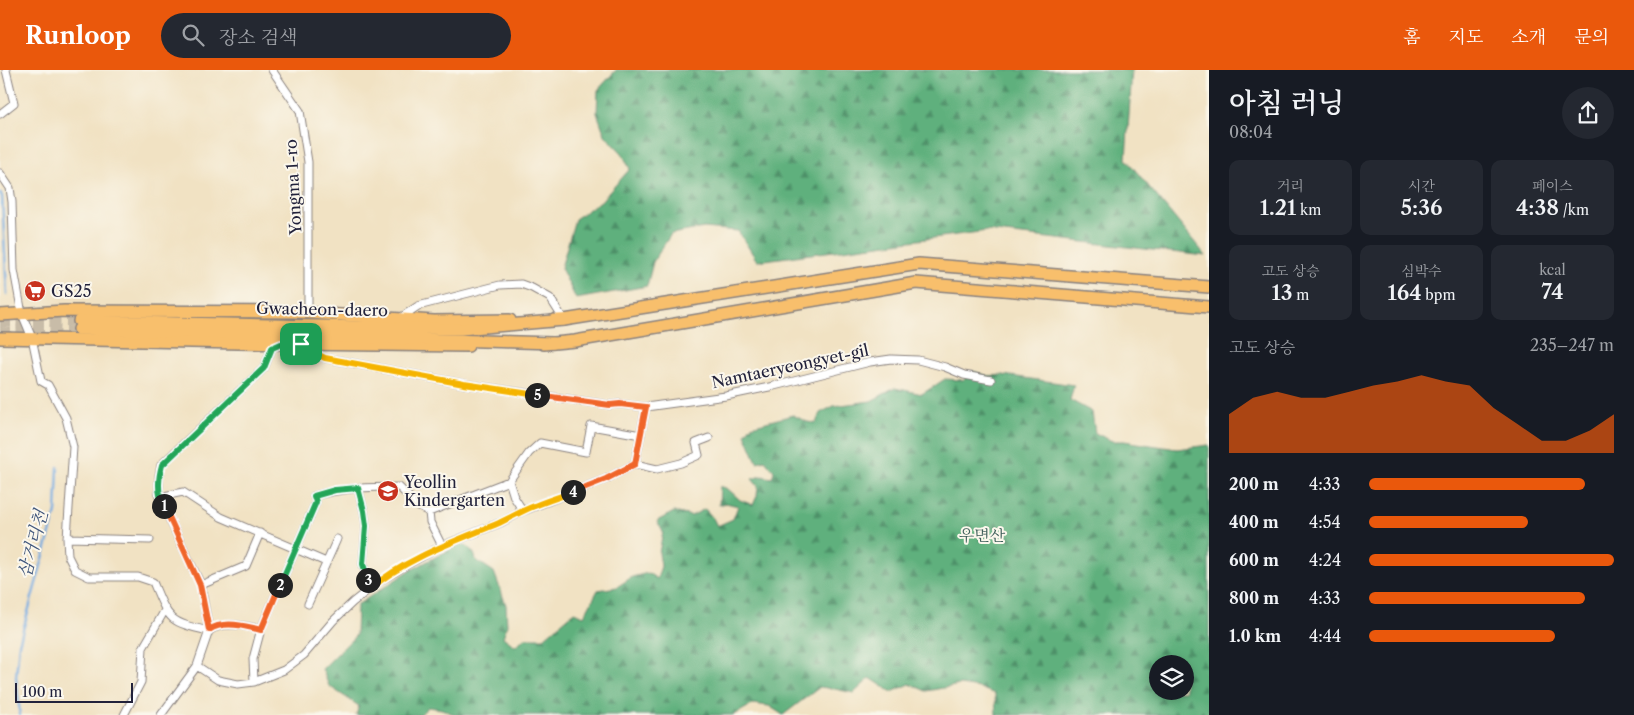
<!DOCTYPE html>
<html lang="ko">
<head>
<meta charset="utf-8">
<style>
	:root { --surface:#171b24; --page:#242831; --text:#f1f3f6; --muted:#9ea1a6; --accent:#ea580c }
	body { margin:0; font-family:"Libre Caslon Text","Noto Serif KR",serif; background:var(--page); color:var(--text); height:100vh; display:flex; flex-direction:column; font-size:19px; white-space:nowrap }
	* { box-sizing:border-box; margin:0 }
	p { font-size:16px; color:var(--muted) }
	.icon { flex:none; width:28px; height:28px; fill:none; stroke:currentColor; stroke-width:2; stroke-linecap:round; stroke-linejoin:round }
	.map { position:relative; flex:1; overflow:hidden }
	.details { display:flex; flex-direction:column; background:var(--surface); width:425px }
	.details>* { flex:none }
	.buttons { position:absolute; left:1149px; top:585px; display:grid; gap:10px }
	.buttons a { display:grid; place-items:center; width:45px; height:45px; border-radius:50%; background:var(--surface); box-shadow:0 2px 8px #0003; font-size:25px }
	.scale { position:absolute; left:15px; bottom:12px; width:118px; box-sizing:border-box; padding-left:5px; border:2px solid #22223b; border-top:0; font-size:14px; line-height:18px; white-space:nowrap; color:#22223b; -webkit-text-stroke:4px #fbf7ec; paint-order:stroke }
	.pin { position:absolute; display:grid; place-items:center; width:42px; height:42px; color:#fff; margin:-21px; border-radius:10px; box-shadow:0 2px 8px #0006 }
	.km { position:absolute; width:25px; height:25px; margin:-12px; border-radius:50%; background:#222; color:#fff; font-size:14px; line-height:25px; text-align:center }
	.round { display:grid; place-items:center; flex:none; width:52px; height:52px; border-radius:26px; background:var(--page) }
	.head { display:flex; align-items:center; justify-content:space-between; height:85px; padding:0 20px }
	h1 { font-size:28px; font-weight:600; line-height:38px }
	.figures { display:grid; grid-template-columns:repeat(3,1fr); gap:8px; height:85px; padding:5px 20px }
	.figures div { display:grid; align-content:center; border-radius:10px; background:var(--page); text-align:center }
	.figures b { font-size:21px; font-weight:600 }
	.figures small { font-size:14px; font-weight:400 }
	.figures p { font-size:14px }
	.chart { height:140px; padding:10px 20px }
	.chart p { display:flex; justify-content:space-between }
	.chart svg { width:100%; height:90px; margin-top:5px; fill:var(--accent); opacity:.7 }
	ul { padding:0 20px; list-style:none; font-size:16px }
	li { display:grid; grid-template-columns:80px 60px 1fr; align-items:center; height:38px }
	li i { height:12px; border-radius:6px; background:var(--accent) }
	header { display:flex; align-items:center; gap:30px; box-sizing:border-box; height:70px; padding:0 25px; background:var(--accent); color:#fff }
	header strong { font-size:24px }
	nav { display:flex; gap:28px; margin-inline-start:auto; font-size:18px }
	.search { width:350px; height:45px; background:var(--page); display:flex; align-items:center; gap:12px; box-sizing:border-box; padding:0 18px; border-radius:28px; color:var(--muted); font-size:19px }
	main { display:flex; flex:1; min-height:0 }
	.map>svg:first-child { display:block }
	.forest { fill:url(#forest-firs); stroke:#40695c; fill-rule:evenodd }
	.lines { fill:none; stroke-linecap:round; stroke-linejoin:round }
	.stream { stroke:#72aae1; stroke-width:2.5 }
	.trunk-tunnel { stroke:#c8bca8; stroke-width:11; stroke-dasharray:11 5.5; stroke-linecap:butt }
	.minor-casing { stroke:#8a827f; stroke-width:9 }
	.primary-casing { stroke:#8a827f; stroke-width:14 }
	.trunk-casing { stroke:#8a827f; stroke-width:14 }
	.minor { stroke:#fff; stroke-width:7 }
	.primary { stroke:#f8bf6c; stroke-width:11 }
	.trunk { stroke:#f8bf6c; stroke-width:11 }
	.split-1-casing { stroke:#fff; stroke-width:10 }
	.split-2-casing { stroke:#fff; stroke-width:10 }
	.split-3-casing { stroke:#fff; stroke-width:10 }
	.split-4-casing { stroke:#fff; stroke-width:10 }
	.split-5-casing { stroke:#fff; stroke-width:10 }
	.split-6-casing { stroke:#fff; stroke-width:10 }
	.split-1 { stroke:#22a559; stroke-width:6 }
	.split-2 { stroke:#f0652b; stroke-width:6 }
	.split-3 { stroke:#22a559; stroke-width:6 }
	.split-4 { stroke:#f5b400; stroke-width:6 }
	.split-5 { stroke:#f0652b; stroke-width:6 }
	.split-6 { stroke:#f5b400; stroke-width:6 }
	.labels { text-anchor:middle; stroke-width:4; stroke-linejoin:round; paint-order:stroke }
	.street-label { font-size:16px; fill:#22223b; stroke:#fbf7ec }
	.poi-label { font-size:16px; fill:#22223b; stroke:#fbf7ec; text-anchor:start }
	.park-label { font-size:16px; fill:#3e5e5a; stroke:#fbf7ec }
	.water-label { font-size:18px; font-style:italic; fill:#42587d; stroke:#fbf7ec }
</style>
</head>
<body>
<header>
<strong>Runloop</strong>
<div class="search"><svg class="icon" aria-label="search" viewBox="0 0 24 24"><circle cx="10" cy="10" r="6"/><path d="M15 15l6 6"/></svg>장소 검색</div>
<nav><a>홈</a><a>지도</a><a>소개</a><a>문의</a></nav>
</header>
<main>
<div class="map">
<svg width="1209" height="645" viewBox="0 0 1209 645">
	<defs>
		<pattern id="forest-firs" width="22" height="20" patternUnits="userSpaceOnUse" patternTransform="scale(1.25)"><rect width="22" height="20" fill="#5eb07d"/><path d="M5 1l3.5 6h-7zM16 11l3.5 6h-7z" fill="#4d8f68"/></pattern>
	</defs>
	<rect width="100%" height="100%" fill="#fbf7ec"/>
	<filter id="ink" filterUnits="userSpaceOnUse"><feTurbulence type="fractalNoise" baseFrequency=".02" numOctaves="2"/><feDisplacementMap in="SourceGraphic" scale="10" xChannelSelector="R" yChannelSelector="G"/><feConvolveMatrix kernelMatrix="1 2 1 2 8 2 1 2 1" color-interpolation-filters="sRGB"/></filter>
	<filter id="wash" filterUnits="userSpaceOnUse"><feTurbulence type="fractalNoise" baseFrequency=".0096" numOctaves="4" result="noise"/><feDisplacementMap in="SourceGraphic" scale="20" xChannelSelector="R" yChannelSelector="G"/><feGaussianBlur stdDeviation="1.12" result="paint"/><feColorMatrix in="noise" values="0 0 0 0 0 0 0 0 0 0 0 0 0 0 0 0 0 1.4 0 .05"/><feComposite in="paint" operator="in"/></filter>
	<g filter="url(#wash)">
		<rect width="100%" height="100%" fill="#f1e2c3"/>
		<path class="forest" d="M616,0H1132L1126,89L1206,186L987,161L757,191L738,161L704,158L671,164L653,192L647,216L576,229L561,198L575,149L601,131L630,99L622,83L605,65L597,43L598,20Z
			M972,301L988,306L1003,305L1074,315L1070,330L1092,342L1095,363L1112,371H1124L1177,379L1209,375V645H996L995,624L980,618L960,615L926,621L910,614L892,622L870,608L854,623L835,619L820,617L783,645L769,636L753,634L734,645H455L442,639L428,637L420,645H356L359,636L329,616L322,599L356,565L357,535L409,501L460,474C469,477 474,480 476,490L494,502L506,535L507,556L503,567L515,576L525,568H544L574,542L584,546L598,520L617,517L632,507L648,503L657,509L661,496L659,483L663,462L657,451L674,442L691,446L705,439L713,448L717,456L733,449L738,436L726,433L719,435L720,416L728,419L740,430L753,435L757,426L758,416L752,409L761,406L772,408L774,401L765,390L757,392L745,364L751,356L793,345L807,352L816,353L820,343L834,336L871,331L895,318L922,324L945,309L963,310ZM1158,594H1185V621H1158Z"/>
		<g class="lines">
			<path class="stream" d="M0,123L2,126L7,224
				M20,645L16,607L19,574L56,442L58,397"/>
		</g>
	</g>
	<g filter="url(#ink)">
		<g class="lines">
			<path class="trunk-tunnel" d="M0,252L79,251
				M0,261L79,259"/>
			<g class="minor-casing">
				<path id="minor" d="M272,0L300,41L308,92V242
					M0,44L14,33L6,0
					M0,103L10,118L12,132L14,200L22,244L32,268L41,311L48,315L66,348L73,377L67,468L68,486L75,500L89,507H138L153,512C169,550 168,552 209,561C223,551 246,556 261,559
					M400,248L418,236L500,215L521,214L532,218L550,228L564,250
					M301,275L304,278L325,288L464,314L610,335L619,334L646,337L726,326L774,316L870,292L891,289L918,290L945,297L964,305L991,310
					M635,394L657,399L681,393L699,385L696,373L709,368
					M358,418L364,441L366,456L363,494L370,519
					M159,427L183,422L221,447L326,492
					M523,441L514,427L509,411L529,383L540,373L586,382L591,356L641,365
					M429,442L509,411
					M67,468L150,470
					M201,515L246,496L260,463
					M308,534L337,469
					M197,596L218,610L238,614L254,612L284,600L304,585L333,551L353,532L377,513L410,493L442,476L502,452L523,441L606,409L635,394L646,337
					M254,612L253,589L261,559L316,432L314,426C342,418 370,417 399,417L419,437L429,442L430,452L442,476
					M124,645L141,612L143,578L165,540
					M161,645L197,596L209,561L201,515L159,427V406L161,395L264,298L272,278L278,275"/>
			</g>
			<g class="primary-casing">
				<path id="primary" d="M0,245L64,241L294,242L434,251L510,250
					M554,250H564L919,194L1209,217
					M0,268L288,274L468,276
					M544,274L575,271L916,213L1209,237"/>
			</g>
			<g class="trunk-casing">
				<path id="trunk" d="M79,251L461,259L564,250
					M79,259L553,273"/>
			</g>
			<use href="#minor" class="minor"/>
			<use href="#primary" class="primary"/>
			<use href="#trunk" class="trunk"/>
		</g>
	</g>
	<g class="lines" filter="url(#ink)">
		<g class="split-1-casing">
			<path id="split-1" d="M164,436C157,423 158,409 162,395L264,298L272,278L281,274H301"/>
		</g>
		<g class="split-2-casing">
			<path id="split-2" d="M164,436L200,515L209,560C223,550 246,556 261,560L280,515"/>
		</g>
		<g class="split-3-casing">
			<path id="split-3" d="M280,515L316,432L314,426L335,420L358,418L364,441L366,456L363,494L368,510"/>
		</g>
		<g class="split-4-casing">
			<path id="split-4" d="M368,510L370,519C406,488 456,471 499,453C507,449 515,445 523,441C539,433 556,428 573,422"/>
		</g>
		<g class="split-5-casing">
			<path id="split-5" d="M537,325L610,335L620,334L646,337L635,394L606,409L573,422"/>
		</g>
		<g class="split-6-casing">
			<path id="split-6" d="M301,274L304,278L325,288L464,314L537,325"/>
		</g>
		<use href="#split-1" class="split-1"/>
		<use href="#split-2" class="split-2"/>
		<use href="#split-3" class="split-3"/>
		<use href="#split-4" class="split-4"/>
		<use href="#split-5" class="split-5"/>
		<use href="#split-6" class="split-6"/>
	</g>
	<defs>
		<g id="supermarket-disc" transform="scale(1.125)"><circle r="9.5" fill="#c8321e" stroke="#fbf7ec"/><path d="M-6-5.5h2.5l.6 2H6L4.5 2H-2.5L-4.4-4H-6ZM-1.5 3.2a1.3 1.3 0 1 0 .1 0ZM3 3.2a1.3 1.3 0 1 0 .1 0Z" fill="#fff"/></g>
		<g id="school-disc" transform="scale(1.125)"><circle r="9.5" fill="#c8321e" stroke="#fbf7ec"/><path d="M0-5L7-2L0 1L-7-2ZM-4 1L0 2.5L4 1V4Q0 6-4 4Z" fill="#fff"/></g>
	</defs>
	<g fill-rule="evenodd">
		<use href="#supermarket-disc" x="35" y="221"/>
		<use href="#school-disc" x="388" y="421"/>
	</g>
	<g class="labels">
		<g class="street-label">
			<text transform="translate(293 117) rotate(-93)" y="6">Yongma 1-ro</text>
			<text transform="translate(322 239) rotate(1)" y="6">Gwacheon-daero</text>
			<text transform="translate(790 296) rotate(-12)" y="6">Namtaeryeongyet-gil</text>
		</g>
		<g class="poi-label">
			<text x="51" y="227">GS25</text>
			<text x="404" y="418">Yeollin<tspan x="404" dy="18">Kindergarten</tspan></text>
		</g>
		<g class="park-label">
			<text x="982" y="471">우면산</text>
		</g>
		<g class="water-label">
			<text transform="translate(33 474) rotate(-75)" y="6">삼거리천</text>
		</g>
	</g>
</svg>
<div class="buttons">
<a><svg class="icon" aria-label="layers" viewBox="0 0 24 24"><path d="M12 4l9 5-9 5-9-5zM3 14l9 5 9-5"/></svg></a>
</div>
<div class="scale">100 m</div>
<div class="pin" style="left:301px;top:274px;background:#1e9e55"><svg class="icon" aria-label="arrive" viewBox="0 0 24 24"><path d="M6 21V4h12l-3 4 3 4H6"/></svg></div>
<b class="km" style="left:164px;top:436px">1</b>
<b class="km" style="left:280px;top:515px">2</b>
<b class="km" style="left:368px;top:510px">3</b>
<b class="km" style="left:573px;top:422px">4</b>
<b class="km" style="left:537px;top:325px">5</b>
</div>
<section class="details">
<div class="head"><div><h1>아침 러닝</h1><p>08:04</p></div><a class="round"><svg class="icon" aria-label="share" viewBox="0 0 24 24"><path d="M12 15V3M7 8l5-5 5 5M5 13v7h14v-7"/></svg></a></div>
<div class="figures">
<div><p>거리</p><b>1.21<small> km</small></b></div>
<div><p>시간</p><b>5:36</b></div>
<div><p>페이스</p><b>4:38<small> /km</small></b></div>
</div>
<div class="figures">
<div><p>고도 상승</p><b>13<small> m</small></b></div>
<div><p>심박수</p><b>164<small> bpm</small></b></div>
<div><p>kcal</p><b>74</b></div>
</div>
<div class="chart"><p><span>고도 상승</span>235–247 m</p>
<svg viewBox="0 0 160 44" preserveAspectRatio="none"><path d="M0 44V25L10 17L20 14L30 17L40 17L50 14L60 11L70 9L80 6L90 9L100 11L110 22L120 30L130 38L140 38L150 33L160 25V44z"/></svg>
</div>
<ul>
<li><b>200 m</b>4:33<i style="width:88%"></i></li>
<li><b>400 m</b>4:54<i style="width:65%"></i></li>
<li><b>600 m</b>4:24<i style="width:100%"></i></li>
<li><b>800 m</b>4:33<i style="width:88%"></i></li>
<li><b>1.0 km</b>4:44<i style="width:76%"></i></li>
</ul>
</section>
</main>
</body>
</html>
